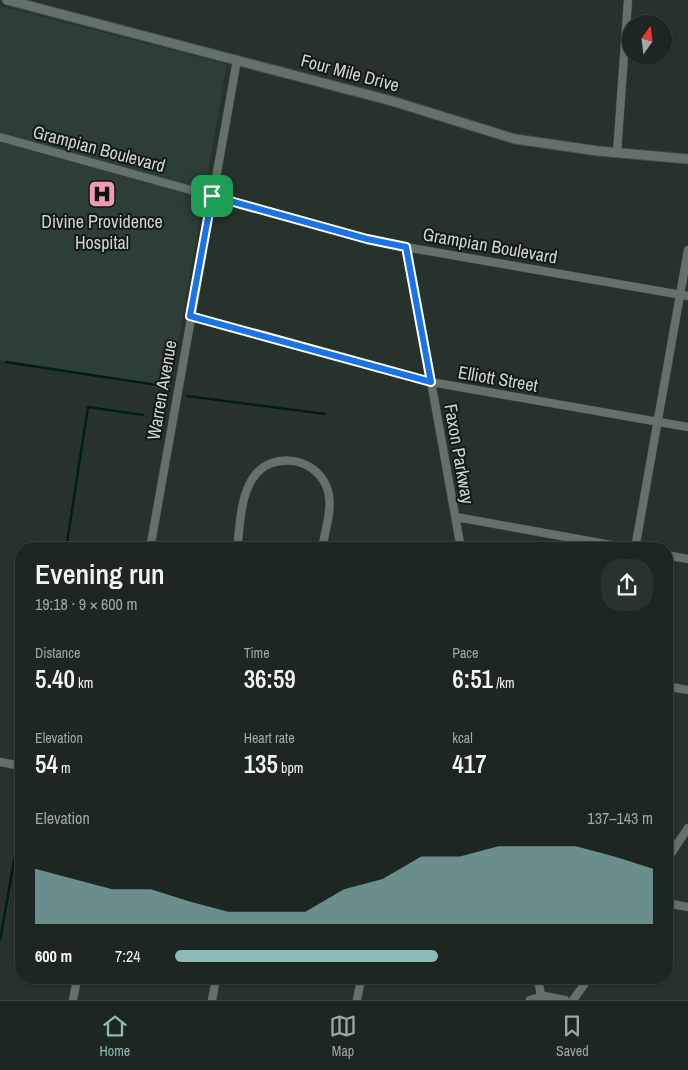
<!DOCTYPE html>
<html lang="en">
<head>
<meta charset="utf-8">
<style>
	:root { --surface:#1d2621; --page:#2a322e; --text:#f1f3f6; --muted:#a0a5a5; --line:#3b433f; --accent:#8bbbb9 }
	body { margin:0; font-family:"Archivo Narrow",sans-serif; background:var(--page); color:var(--text); height:100vh; display:flex; flex-direction:column; font-size:19px; white-space:nowrap }
	* { box-sizing:border-box; margin:0 }
	p { font-size:16px; color:var(--muted) }
	.icon { flex:none; width:28px; height:28px; fill:none; stroke:currentColor; stroke-width:2; stroke-linecap:round; stroke-linejoin:round }
	.map { position:relative; flex:1; overflow:hidden }
	.drawer { position:absolute; left:15px; top:542px; width:658px; height:442px; display:flex; flex-direction:column; background:var(--surface); border-radius:20px; box-shadow:0 1px 4px #0004,0 0 0 1px var(--line) }
	.drawer>* { flex:none }
	.needle { width:32px; rotate:14deg }
	.controls { position:absolute; left:622px; top:15px; display:grid; gap:10px }
	.controls a { display:grid; place-items:center; width:50px; height:50px; border-radius:50%; background:var(--surface); box-shadow:0 1px 4px #0004,0 0 0 1px var(--line); font-size:25px }
	.pin { position:absolute; display:grid; place-items:center; width:42px; height:42px; color:#fff; margin:-21px; border-radius:10px; box-shadow:0 2px 8px #0006 }
	.round { display:grid; place-items:center; flex:none; width:52px; height:52px; border-radius:20px; background:var(--page) }
	.summary { display:flex; align-items:center; justify-content:space-between; height:85px; padding:0 20px }
	h1 { font-size:28px; font-weight:600; line-height:38px }
	.stats { display:grid; grid-template-columns:repeat(3,1fr); gap:8px; height:85px; padding:5px 20px }
	.stats div { display:grid; align-content:center }
	.stats b { font-size:25px; font-weight:600 }
	.stats small { font-size:14px; font-weight:400 }
	.stats p { font-size:14px }
	.chart { height:140px; padding:10px 20px }
	.chart p { display:flex; justify-content:space-between }
	.chart svg { width:100%; height:90px; margin-top:5px; fill:var(--accent); opacity:.7 }
	ul { padding:0 20px; list-style:none; font-size:16px }
	li { display:grid; grid-template-columns:80px 60px 1fr; align-items:center; height:38px }
	li i { height:12px; border-radius:6px; background:var(--accent) }
	.menu { display:flex; justify-content:space-around; align-items:center; height:70px; border-top:1px solid var(--line); background:var(--surface); font-size:14px; color:var(--muted) }
	.menu a { display:grid; justify-items:center; gap:2px }
	.menu .on { color:var(--accent) }
	.map>svg:first-child { display:block }
	.built { fill:#2c3e35 }
	.lines { fill:none; stroke-linecap:round; stroke-linejoin:round }
	.stream { stroke:#001f11; stroke-width:2.5 }
	.minor-casing { stroke:#444e49; stroke-width:9 }
	.tertiary-casing { stroke:#444e49; stroke-width:11 }
	.minor { stroke:#64716a; stroke-width:8 }
	.tertiary { stroke:#64716a; stroke-width:9 }
	.route-casing { stroke:#fff; stroke-width:10 }
	.route { stroke:#1a73e8; stroke-width:6 }
	.labels { text-anchor:middle; stroke-width:4; stroke-linejoin:round; paint-order:stroke }
	.street-label { font-size:18px; fill:#ced5d1; stroke:#131916 }
	.poi-label { font-size:18px; fill:#ced5d1; stroke:#131916 }
</style>
</head>
<body>
<div class="map">
<svg width="688" height="1000" viewBox="0 0 688 1000">
	<rect width="100%" height="100%" fill="#27322c"/>
	<path class="built" d="M0,6L227,64L170,390L0,360Z"/>
	<g class="lines">
		<path class="stream" d="M6,362L163,386
			M187,396L325,414
			M66,549L88,407L143,415
			M0,940L21,822"/>
		<g class="minor-casing">
			<path id="minor" d="M0,137L382,243L688,296
				M617,153L628,0
				M407,247L461,549
				M190,316L431,382L688,427
				M456,517L633,549
				M150,549L237,60
				M237,549C240,527 240,497 253,478C271,450 316,457 327,488C334,506 325,530 322,549
				M635,549L688,250
				M666,555L688,559
				M666,686L688,690
				M0,762L21,766
				M666,861L688,828
				M666,903L688,907
				M538,979L541,996
				M73,1000L77,979
				M212,1000L216,979
				M357,1000L361,979
				M530,1000L544,996L565,1000
				M573,1000L588,979"/>
		</g>
		<g class="tertiary-casing">
			<path id="tertiary" d="M7,0L392,101L515,139L598,151L688,159"/>
		</g>
		<use href="#minor" class="minor"/>
		<use href="#tertiary" class="tertiary"/>
	</g>
	<g class="lines">
		<g class="route-casing">
			<path id="route" d="M212,196L367,239L406,247L431,382L190,316Z"/>
		</g>
		<use href="#route" class="route"/>
	</g>
	<defs>
		<g id="hospital-square" transform="scale(1.4375)"><rect x="-9" y="-9" width="18" height="18" rx="4" fill="#f29aaf" stroke="#131916"/><path d="M-5-5h3v3.5h4V-5h3V5h-3V1.5h-4V5h-3Z" fill="#111"/></g>
	</defs>
	<g fill-rule="evenodd">
		<use href="#hospital-square" x="102" y="194"/>
	</g>
	<g class="labels">
		<g class="street-label">
			<text transform="translate(350 73) rotate(15)" y="6">Four Mile Drive</text>
			<text transform="translate(99 149) rotate(15)" y="6">Grampian Boulevard</text>
			<text transform="translate(490 246) rotate(10)" y="6">Grampian Boulevard</text>
			<text transform="translate(498 379) rotate(10)" y="6">Elliott Street</text>
			<text transform="translate(162 390) rotate(-80)" y="6">Warren Avenue</text>
			<text transform="translate(459 454) rotate(80)" y="6">Faxon Parkway</text>
		</g>
		<g class="poi-label">
			<text x="102" y="228">Divine Providence<tspan x="102" dy="21">Hospital</tspan></text>
		</g>
	</g>
</svg>
<div class="controls">
<a><svg class="needle" viewBox="-14 -14 28 28"><path d="M0-13l5 13h-10z" fill="#e53935"/><path d="M0 13l5-13h-10z" fill="#a0a5a5"/></svg></a>
</div>
<div class="pin" style="left:212px;top:196px;background:#1e9e55"><svg class="icon" aria-label="arrive" viewBox="0 0 24 24"><path d="M6 21V4h12l-3 4 3 4H6"/></svg></div>
<section class="drawer">
<div class="summary"><div><h1>Evening run</h1><p>19:18 · 9 × 600 m</p></div><a class="round"><svg class="icon" aria-label="share" viewBox="0 0 24 24"><path d="M12 15V3M7 8l5-5 5 5M5 13v7h14v-7"/></svg></a></div>
<div class="stats">
<div><p>Distance</p><b>5.40<small> km</small></b></div>
<div><p>Time</p><b>36:59</b></div>
<div><p>Pace</p><b>6:51<small> /km</small></b></div>
</div>
<div class="stats">
<div><p>Elevation</p><b>54<small> m</small></b></div>
<div><p>Heart rate</p><b>135<small> bpm</small></b></div>
<div><p>kcal</p><b>417</b></div>
</div>
<div class="chart"><p><span>Elevation</span>137–143 m</p>
<svg viewBox="0 0 160 44" preserveAspectRatio="none"><path d="M0 44V17L10 22L20 27L30 27L40 33L50 38L60 38L70 38L80 27L90 22L100 11L110 11L120 6L130 6L140 6L150 11L160 17V44z"/></svg>
</div>
<ul>
<li><b>600 m</b>7:24<i style="width:55%"></i></li>
</ul>
</section>
</div>
<nav class="menu">
<a class="on"><svg class="icon" aria-label="home" viewBox="0 0 24 24"><path d="M3 11l9-7 9 7M6 9v11h12V9"/></svg>Home</a>
<a><svg class="icon" aria-label="map" viewBox="0 0 24 24"><path d="M3 6l6-2 6 2 6-2v14l-6 2-6-2-6 2zM9 4v14M15 6v14"/></svg>Map</a>
<a><svg class="icon" aria-label="saved" viewBox="0 0 24 24"><path d="M7 4h10v16l-5-4-5 4z"/></svg>Saved</a>
</nav>
</body>
</html>
